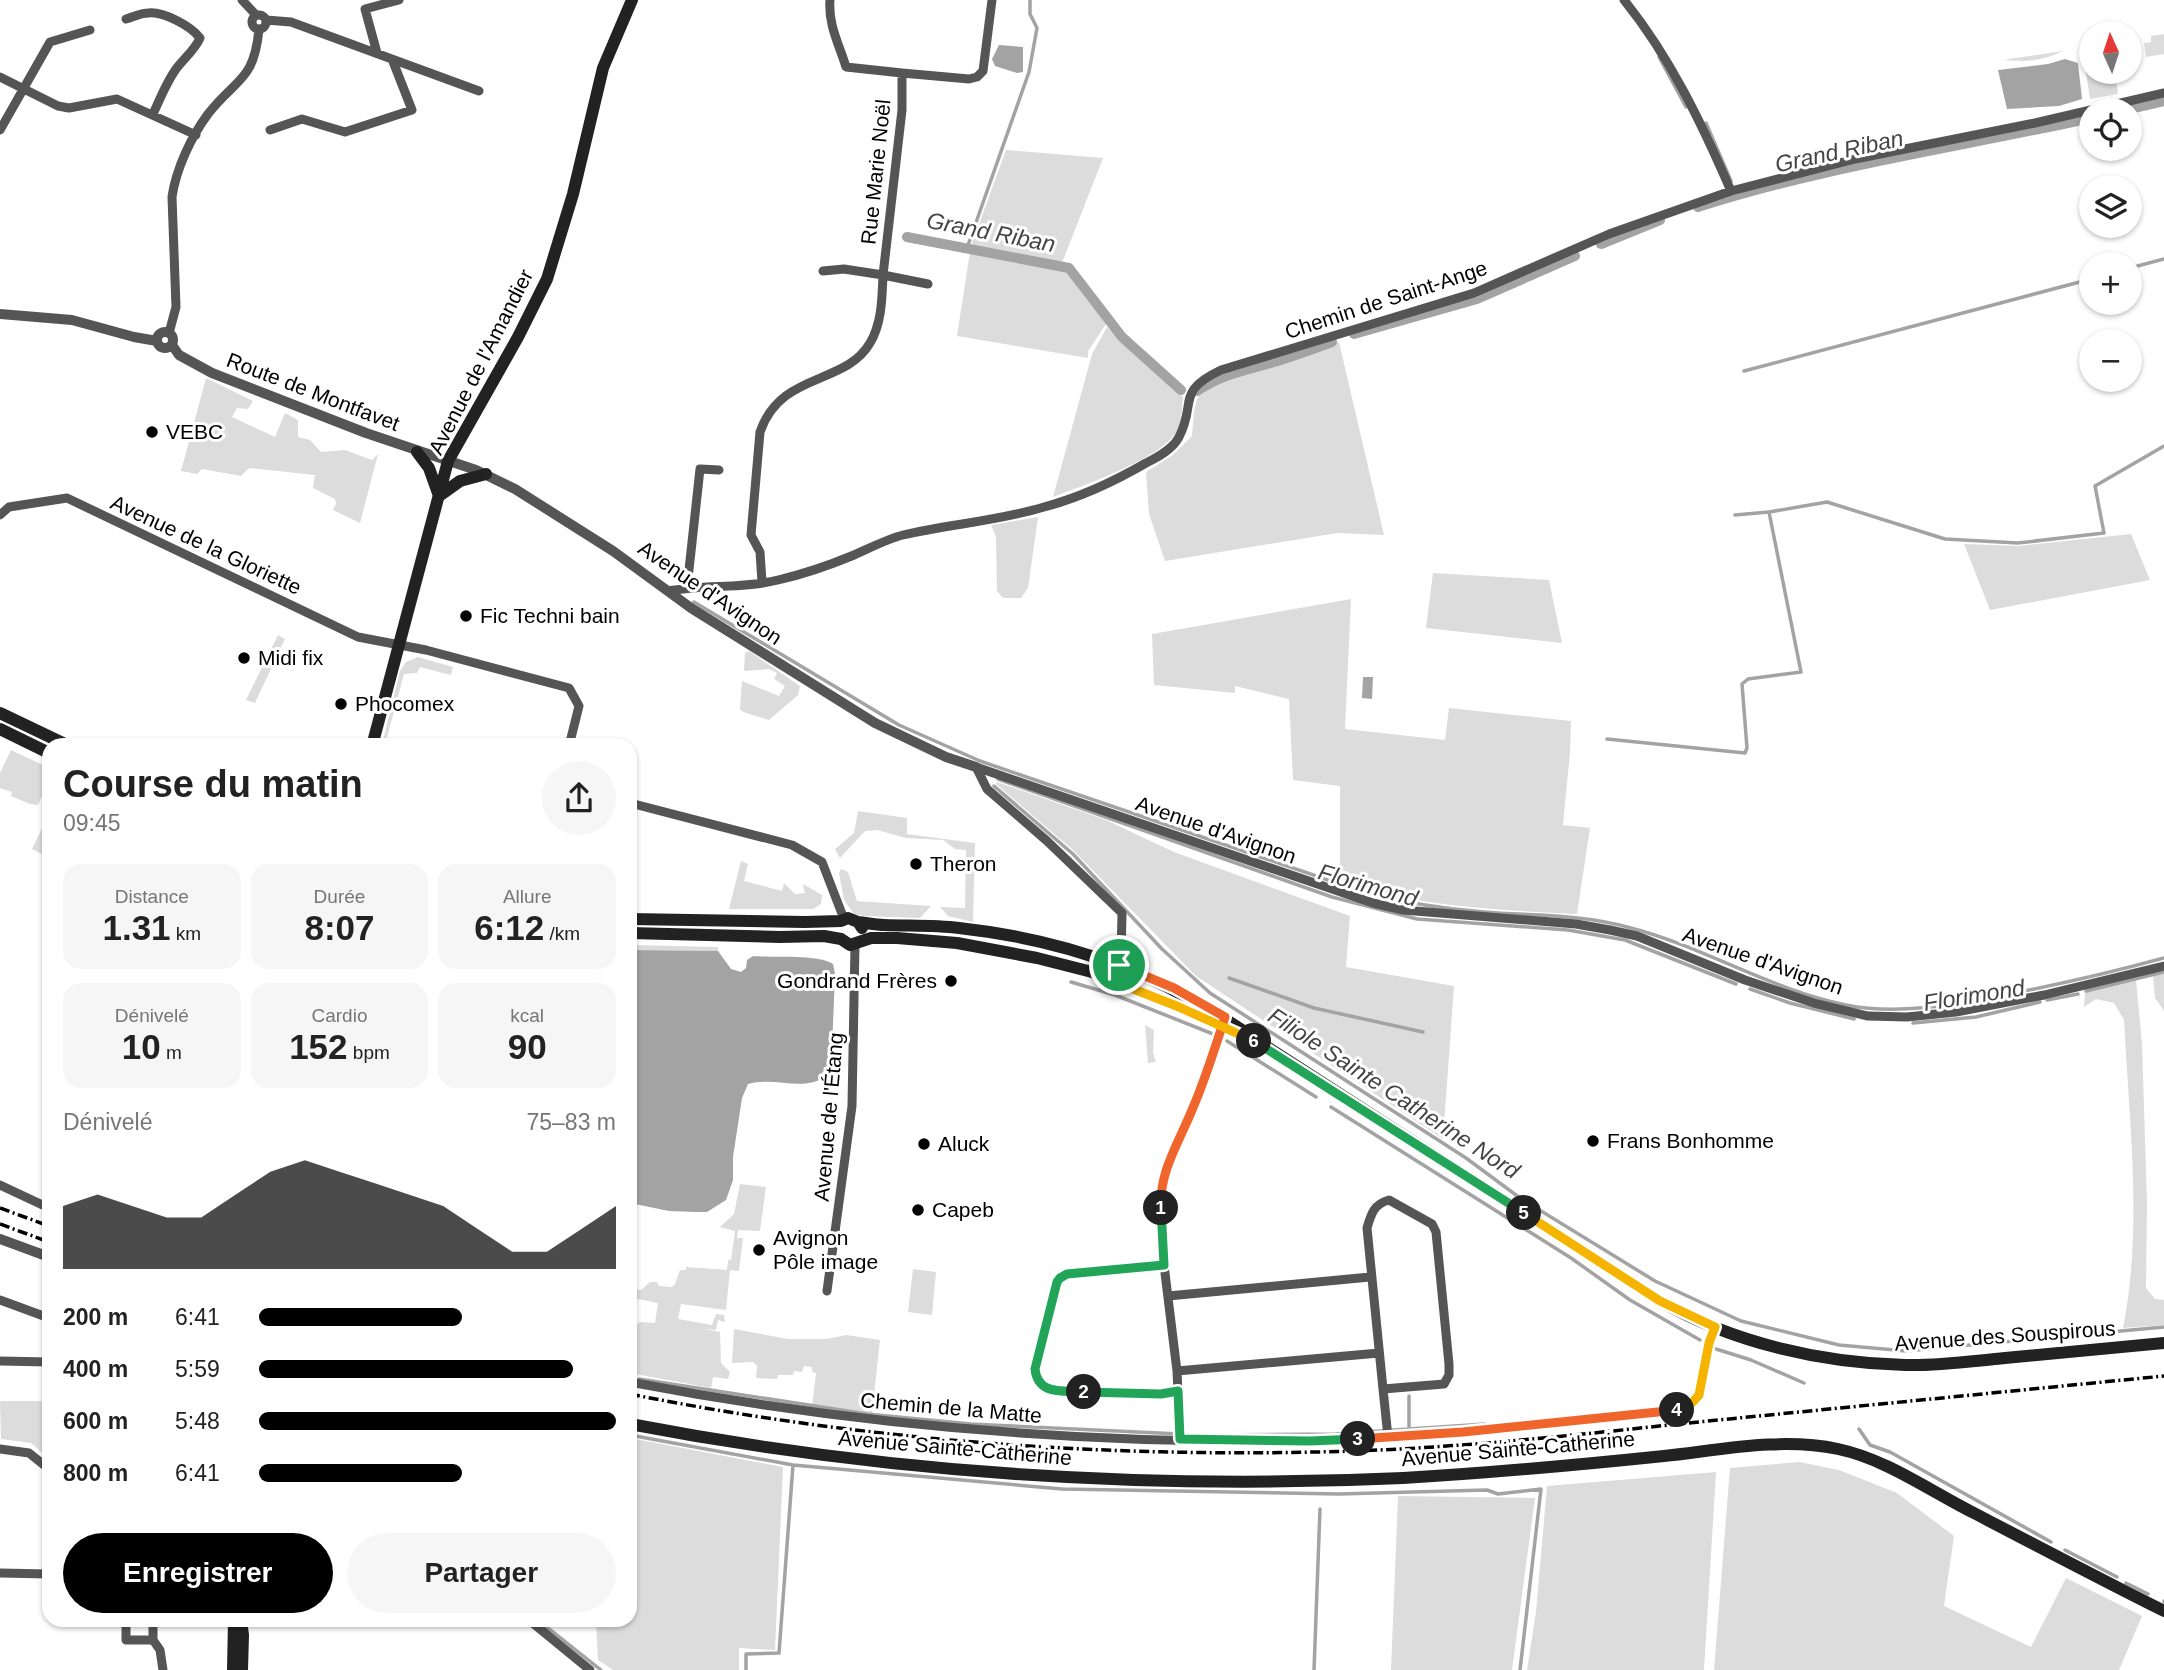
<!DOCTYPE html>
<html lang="fr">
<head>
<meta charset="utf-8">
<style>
	:root { --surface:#fff; --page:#f6f6f6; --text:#222; --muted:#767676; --accent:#000 }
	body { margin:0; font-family:Arial,sans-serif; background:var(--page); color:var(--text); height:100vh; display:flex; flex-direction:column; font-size:26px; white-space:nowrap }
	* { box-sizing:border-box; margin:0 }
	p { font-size:23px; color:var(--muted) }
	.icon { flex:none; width:38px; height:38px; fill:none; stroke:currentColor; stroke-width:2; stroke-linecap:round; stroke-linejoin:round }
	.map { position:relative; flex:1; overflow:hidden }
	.panel { position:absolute; left:42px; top:738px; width:595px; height:889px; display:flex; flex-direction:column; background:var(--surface); border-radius:21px; box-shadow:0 2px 5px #0004 }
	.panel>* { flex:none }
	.needle { width:46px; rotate:357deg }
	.tools { position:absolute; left:2079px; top:21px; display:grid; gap:14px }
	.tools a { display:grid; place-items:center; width:63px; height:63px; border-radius:50%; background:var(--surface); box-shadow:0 2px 5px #0004; font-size:35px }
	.pin { position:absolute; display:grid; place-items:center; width:60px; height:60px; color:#fff; margin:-30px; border:4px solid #fff; border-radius:50%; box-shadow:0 2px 7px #0007 }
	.km { position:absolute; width:35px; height:35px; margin:-18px; border-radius:50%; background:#222; color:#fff; font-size:19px; line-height:35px; text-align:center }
	.round { display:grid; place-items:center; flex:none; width:74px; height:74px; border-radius:37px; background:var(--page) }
	.head { display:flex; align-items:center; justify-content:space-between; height:119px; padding:0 21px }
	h1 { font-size:38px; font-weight:600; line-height:52px }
	.stats { display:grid; grid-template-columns:repeat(3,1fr); gap:10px; height:119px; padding:7px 21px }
	.stats div { display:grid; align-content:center; border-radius:18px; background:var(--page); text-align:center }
	.stats b { font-size:35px; font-weight:600 }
	.stats small { font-size:19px; font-weight:400 }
	.stats p { font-size:19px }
	.chart { height:196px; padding:14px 21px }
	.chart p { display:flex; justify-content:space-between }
	.chart svg { width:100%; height:126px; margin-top:7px; fill:var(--accent); opacity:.7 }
	.button { display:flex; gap:14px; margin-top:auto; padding:14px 21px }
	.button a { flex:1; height:80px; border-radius:42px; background:var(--accent); color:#fff; font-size:28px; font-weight:600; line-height:80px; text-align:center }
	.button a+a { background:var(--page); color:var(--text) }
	ul { padding:0 21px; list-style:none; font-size:23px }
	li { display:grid; grid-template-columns:112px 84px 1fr; align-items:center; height:52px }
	li i { height:18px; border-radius:9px; background:var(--accent) }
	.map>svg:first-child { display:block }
	.green { fill:#dcdcdc }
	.water { fill:#a3a3a3 }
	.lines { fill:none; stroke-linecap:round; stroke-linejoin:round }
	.stream { stroke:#a3a3a3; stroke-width:3.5 }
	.canal { stroke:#a3a3a3; stroke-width:10 }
	.minor { stroke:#555; stroke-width:9 }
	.tertiary { stroke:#555; stroke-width:10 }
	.secondary { stroke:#222; stroke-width:12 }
	.rail { stroke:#000; stroke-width:3.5; stroke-dasharray:10 3.5 2 3.5; stroke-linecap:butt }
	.split-1-casing { stroke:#fff; stroke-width:14 }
	.split-2-casing { stroke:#fff; stroke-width:14 }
	.split-3-casing { stroke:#fff; stroke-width:14 }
	.split-4-casing { stroke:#fff; stroke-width:14 }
	.split-5-casing { stroke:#fff; stroke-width:14 }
	.split-6-casing { stroke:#fff; stroke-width:14 }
	.split-7-casing { stroke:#fff; stroke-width:14 }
	.split-1 { stroke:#f0652b; stroke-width:9 }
	.split-2 { stroke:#22a559; stroke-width:9 }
	.split-3 { stroke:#22a559; stroke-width:9 }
	.split-4 { stroke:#f0652b; stroke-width:9 }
	.split-5 { stroke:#f5b400; stroke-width:9 }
	.split-6 { stroke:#22a559; stroke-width:9 }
	.split-7 { stroke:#f5b400; stroke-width:9 }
	.poi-dot { fill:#000; stroke:#fff; stroke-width:2.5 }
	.labels { text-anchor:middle; stroke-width:6; stroke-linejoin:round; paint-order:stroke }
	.street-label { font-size:21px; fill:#000; stroke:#fff }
	.poi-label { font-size:21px; fill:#000; stroke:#fff; text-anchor:start }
	.water-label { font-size:23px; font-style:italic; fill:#444; stroke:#fff }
</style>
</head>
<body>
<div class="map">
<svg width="2164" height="1670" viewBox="0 0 2164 1670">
	<rect width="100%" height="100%" fill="#fff"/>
	<path class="green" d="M2164,34V54L2146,57L2144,43L2151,42V36Z
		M2063,51C2042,61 2026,62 2003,60Z
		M2091,51V72H2115L2118,94L2090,99L2083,52Z
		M1006,150L1103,158L1062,263L971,246Z
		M970,252L1066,272L1106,324L1088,351V358L957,336Z
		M1107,327L1183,397C1182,406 1182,421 1178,429C1166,457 1082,486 1053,497L1092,354Z
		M1339,342L1384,535L1337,533L1165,561L1149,514L1146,472L1173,455L1192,436C1194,421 1192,400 1204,389C1224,371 1309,351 1339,342Z
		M206,378L253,401L248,409L237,408L232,417L275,437L285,413L298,420V437L310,440L321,452L345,450L372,460L378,454L360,523L333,510L336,504L335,499L313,488L315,475L249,468L241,476L202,469L197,474L181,471Z
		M1038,517L1028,588L1021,598H1003L997,591L996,537L991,525Z
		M2131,534L2150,580L1990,610L1964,544L2018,546Z
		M1433,573L1549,580L1562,643L1426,628Z
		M1351,599L1345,729L1445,740L1449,708L1571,721L1570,752L1563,825L1590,828L1577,914C1496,910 1418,906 1340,883V786L1293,780L1289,699L1235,686V693L1154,685L1152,634Z
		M278,635L285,639L255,703L246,700Z
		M749,651L800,686L798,695L769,720L743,712L740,709L742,681L779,696L785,686L774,679L777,673L769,669L744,671L745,653Z
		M418,657L453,667L451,675L420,667L417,673L404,674L385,745H382L400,671L406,662Z
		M11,750L49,768V781L38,805L30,804L11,796L12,792L0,788V773Z
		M997,782L1106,820L1174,852L1350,916L1346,967L1454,986L1443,1139L1196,976L1073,850L996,784Z
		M858,811L907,818V834L975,843L973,922L948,916L940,907L965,908L966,850L955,849L943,840L906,838L877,830L865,831L840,858L835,849L854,833Z
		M48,816H49V858L32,849Z
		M741,861L748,864L744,881L782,891L784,883L795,894L805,893L803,884L822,895L821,904L813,909H729Z
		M841,869L848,872L857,901L931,906L920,918L864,916L854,914L844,900L839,873Z
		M630,945L718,947V951L630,950Z
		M2164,973V1011L2155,998L2153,976Z
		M2136,980L2142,1044L2147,1203L2146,1288L2155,1299L2164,1300V1325L2123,1328C2143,1228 2129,1121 2124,1020L2114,1003L2096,999L2084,1007L2085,992Z
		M1145,1025L1154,1030L1153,1053L1156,1062L1148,1063Z
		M740,1184L766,1187L760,1231L738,1230L737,1238H743L739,1271L730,1270L726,1310L681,1304L678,1319L712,1325L716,1314L724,1315L725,1322L718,1320L716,1330L704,1329L720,1332L721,1363L730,1372L728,1379L713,1377L711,1388L630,1373V1330L640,1322L655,1323L658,1303L633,1298L634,1289L641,1290L650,1282H657L659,1286L672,1287L675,1284L680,1270H686V1267L727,1270L728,1260H731L735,1231L720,1227L734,1214Z
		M913,1269L936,1272L932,1315L908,1312Z
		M734,1329L788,1339H826L846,1335L880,1340L872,1413L812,1407L816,1373L812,1372V1367L804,1366L802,1372L794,1371L793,1375H778L777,1379L756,1378L757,1366L753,1362L732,1363Z
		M0,1401H49V1459L31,1443L1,1439Z
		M630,1438L783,1467L775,1650L739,1648V1670H613L598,1660L596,1621L630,1620Z
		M1799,1462L1839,1470L1897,1493L1954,1536L1944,1606L2031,1647L2066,1578L2142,1616L2119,1670H1714L1730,1468Z
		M1716,1472L1704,1670H1527L1536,1612L1547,1486Z
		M1398,1496L1535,1498L1512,1670H1391Z"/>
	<path class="water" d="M999,45L1023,47V72L1017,73L995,66L992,59Z
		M2065,59L2078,63L2082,99L2059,106L2007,109L1998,70L2048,64Z
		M1363,677H1373L1372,699L1362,698Z
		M630,950L718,951L731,969L741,972L746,968L747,960L753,956C773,958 818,954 833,964L835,974L831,1074C800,1094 781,1076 748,1084L742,1098L733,1157V1180L726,1200L707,1212H696L669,1211L630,1203Z"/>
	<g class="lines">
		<path class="stream" d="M1659,57L1686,107
			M1706,123L1731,181
			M967,248L1029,72L1037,28L1030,14V0
			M2130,268L2164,259
			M1744,371L2091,279
			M1735,515L1769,512L1827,502L1945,539L2018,543L2104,533L2095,486L2164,446
			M694,602L899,725L980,761L1363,892C1402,902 1443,909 1484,912C1534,916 1582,914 1631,928C1704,947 1771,990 1846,1005C1900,1016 1956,1004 2009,994C2061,984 2113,972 2164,958
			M1607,739L1745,753L1747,748L1742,684L1748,679L1801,672L1769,512
			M998,779L1332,897L1417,919L1568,930L1625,940L1736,984
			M994,786L1073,854L1162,949L1210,993L1466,1158L1520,1198L1655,1281L1741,1321L1839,1345L1906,1351L2164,1327
			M1229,978L1314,1008L1423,1032
			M1071,982L1115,995L1213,1034
			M1750,989L1790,1003L1854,1019
			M2086,991L2164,972
			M2047,1000L2078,994
			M1913,1023L1976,1017L2040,1002
			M1227,1041L1316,1097
			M1331,1107L1571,1258L1630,1300L1700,1340
			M1716,1349L1751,1360L1804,1383
			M639,1379L867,1414L971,1424L1201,1435L1336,1434L1409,1429
			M1409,1396V1429L1485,1424
			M1859,1429L1870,1445L1890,1452L2051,1542
			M630,1435L793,1465L1062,1489L1339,1494L1487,1490L1498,1494L1541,1489L1520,1670
			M2065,1550L2117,1577
			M2126,1583L2148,1594
			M2164,1601V1602
			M538,1620L601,1670
			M746,1670V1654L779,1653L793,1465
			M1314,1670L1320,1509"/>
		<path class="canal" d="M2126,110L2164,101
			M1698,207C1826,166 1960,147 2091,118
			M907,237L1069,268L1122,337L1181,390
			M1601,244L1660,220
			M1354,334L1477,299L1575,256
			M1197,391C1221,374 1247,370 1274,362C1294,356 1313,349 1332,342"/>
		<path class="minor" d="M242,0L256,15
			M830,0C828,25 839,44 846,67L902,73V110L883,275L928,284
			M1624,0C1670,57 1702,124 1731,191
			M252 22a7 7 0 1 1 14 0a7 7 0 1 1-14 0Z
			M126,19C133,17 141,13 148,13C163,11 191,26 200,38C195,50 184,58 176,69C166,83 160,99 153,114
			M266,20L291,22L479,91
			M377,53L365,9L399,0
			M902,73L969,79L977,77L983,71L992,0
			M0,77L58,106L69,108L117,99L196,135
			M0,130L50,42L90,30
			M270,130L302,119L345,132L412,110L392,59
			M169,333L176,307L172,197C176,169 191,137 208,114C236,78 254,82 259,29
			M0,515L9,507L67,498L358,637L426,650L569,688L579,706L569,746
			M762,582L760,552L751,535L760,432C781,371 845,386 870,343C882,323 882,298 883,275L844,269L823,271
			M687,588L700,469L719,470
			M668,591C705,584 742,589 778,580C804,574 830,565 854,555C870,548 887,539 903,535C950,524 998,521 1044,507C1078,498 1115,481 1146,463C1158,457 1173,449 1179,437C1197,402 1175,392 1221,370L1474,293L1609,234L1731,191L1855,159L2035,123L2164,93
			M976,767L1373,903L1403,910L1576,924L1610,930L1637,936L1745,980L1814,1003L1868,1016L1907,1017L1956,1012L2044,995L2164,966
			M976,767L987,789L1047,841L1122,913L1121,959L1113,981
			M630,803L792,845L822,862L844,919
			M0,1185L49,1208
			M1389,1200L1432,1224L1436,1232L1449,1364V1375L1444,1384L1383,1389L1367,1228C1371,1214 1374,1204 1389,1200Z
			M1164,1265L1067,1274L1060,1277L1035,1369C1036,1380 1038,1383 1048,1390L1161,1394L1178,1391
			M827,1291L852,1106L855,945
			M1168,1296L1370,1277
			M0,1300L49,1318
			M0,1361L49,1362
			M1177,1371L1379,1353
			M630,1382C853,1425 1081,1444 1308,1441C1428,1439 1548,1424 1667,1412C1672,1411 1679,1411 1684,1409C1706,1399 1706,1349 1715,1327
			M1383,1389L1388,1437
			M1180,1439L1177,1371L1164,1265L1161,1190L1168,1162L1191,1111L1223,1022
			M0,1449L29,1453L49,1469
			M0,1573L49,1574
			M126,1620V1640H153V1620
			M529,1620L590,1670
			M153,1640L160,1650L163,1670"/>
		<path class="tertiary" d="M0,314L72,320L134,337L157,341
			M157 340a8 8 0 1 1 16 0a8 8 0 1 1-16 0Z
			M172,345L179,355L212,373L366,433L476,470L515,489L613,551L691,608L875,723L946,757L976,767
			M0,1239L49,1257"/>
		<path class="secondary" d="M417,452L429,468L439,496L460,481L486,474
			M0,713L69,746
			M0,729L49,753
			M372,746L448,461L518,337L547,279L573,194L603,68L632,0
			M630,919L805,922L841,921L848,918L858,922L862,928
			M858,922C867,923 876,925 884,925C909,926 934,925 959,928C1076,941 1168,977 1264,1045L1660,1301C1733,1343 1822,1363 1905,1365C1938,1366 1972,1361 2005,1358C2058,1353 2111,1348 2164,1343
			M630,933L780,937L824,936L841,939L850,945L871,938H897L957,943L1037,958L1092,972L1179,1007L1239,1034
			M630,1424C885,1473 1144,1490 1403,1478C1490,1473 1577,1465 1664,1456C1720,1450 1781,1437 1838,1449C1886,1459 1930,1491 1974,1513C2037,1546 2100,1579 2164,1611
			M241,1620L243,1635L242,1670
			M233,1670L234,1620"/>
		<path class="rail" d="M0,1208L49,1226
			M0,1224L49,1242
			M630,1394C855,1439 1086,1457 1316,1452C1437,1450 1558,1437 1678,1424C1840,1408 2002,1392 2164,1376"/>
	</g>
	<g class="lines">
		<g class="split-1-casing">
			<path id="split-1" d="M1119,965L1174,988L1225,1017C1215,1048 1205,1080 1192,1110C1179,1142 1159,1172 1161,1208"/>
		</g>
		<g class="split-2-casing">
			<path id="split-2" d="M1084,1392C1063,1390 1038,1396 1035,1369L1057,1282L1060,1278L1067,1274L1164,1265L1161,1208"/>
		</g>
		<g class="split-3-casing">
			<path id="split-3" d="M1084,1392L1161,1394L1178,1391L1180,1439L1310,1441L1358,1439"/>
		</g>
		<g class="split-4-casing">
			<path id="split-4" d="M1358,1439L1463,1432L1677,1410"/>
		</g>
		<g class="split-5-casing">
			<path id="split-5" d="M1524,1213L1660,1301L1715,1327L1709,1343L1699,1395C1693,1403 1687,1408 1677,1410"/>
		</g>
		<g class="split-6-casing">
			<path id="split-6" d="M1254,1041L1524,1213"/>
		</g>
		<g class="split-7-casing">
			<path id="split-7" d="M1119,965L1113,981L1179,1007L1254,1041"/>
		</g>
		<use href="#split-1" class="split-1"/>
		<use href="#split-2" class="split-2"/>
		<use href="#split-3" class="split-3"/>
		<use href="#split-4" class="split-4"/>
		<use href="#split-5" class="split-5"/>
		<use href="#split-6" class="split-6"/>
		<use href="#split-7" class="split-7"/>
	</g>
	<g class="poi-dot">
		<circle cx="152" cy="432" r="7"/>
		<circle cx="466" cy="616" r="7"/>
		<circle cx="244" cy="658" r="7"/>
		<circle cx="341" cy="704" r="7"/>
		<circle cx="916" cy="864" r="7"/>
		<circle cx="951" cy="981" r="7"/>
		<circle cx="1593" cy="1141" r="7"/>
		<circle cx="924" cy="1144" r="7"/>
		<circle cx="918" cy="1210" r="7"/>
		<circle cx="759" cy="1250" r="7"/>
	</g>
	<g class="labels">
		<g class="street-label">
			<text transform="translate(876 172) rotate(-84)" y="7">Rue Marie Noël</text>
			<text transform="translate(1386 300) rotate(-18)" y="7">Chemin de Saint-Ange</text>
			<text transform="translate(481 362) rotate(-63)" y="7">Avenue de l'Amandier</text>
			<text transform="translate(313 392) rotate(21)" y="7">Route de Montfavet</text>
			<text transform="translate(206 545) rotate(25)" y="7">Avenue de la Gloriette</text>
			<text transform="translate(710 593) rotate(34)" y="7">Avenue d'Avignon</text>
			<text transform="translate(1216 830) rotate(19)" y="7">Avenue d'Avignon</text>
			<text transform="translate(1763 961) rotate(19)" y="7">Avenue d'Avignon</text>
			<text transform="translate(829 1117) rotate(-85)" y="7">Avenue de l'Étang</text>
			<text transform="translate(2005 1336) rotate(-4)" y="7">Avenue des Souspirous</text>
			<text transform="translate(951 1408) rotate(5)" y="7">Chemin de la Matte</text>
			<text transform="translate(955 1448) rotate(5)" y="7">Avenue Sainte-Catherine</text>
			<text transform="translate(1518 1449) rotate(-5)" y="7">Avenue Sainte-Catherine</text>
		</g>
		<g class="poi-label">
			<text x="166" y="439">VEBC</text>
			<text x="480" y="623">Fic Techni bain</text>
			<text x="258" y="665">Midi fix</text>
			<text x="355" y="711">Phocomex</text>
			<text x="930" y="871">Theron</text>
			<text x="937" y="988" text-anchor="end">Gondrand Frères</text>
			<text x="1607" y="1148">Frans Bonhomme</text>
			<text x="938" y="1151">Aluck</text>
			<text x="932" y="1217">Capeb</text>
			<text x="773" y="1245">Avignon<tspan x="773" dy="24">Pôle image</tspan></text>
		</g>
		<g class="water-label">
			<text transform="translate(1839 151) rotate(-12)" y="8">Grand Riban</text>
			<text transform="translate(991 232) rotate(11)" y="8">Grand Riban</text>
			<text transform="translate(1368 885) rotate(16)" y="8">Florimond</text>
			<text transform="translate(1974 995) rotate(-9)" y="8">Florimond</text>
			<text transform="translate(1394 1093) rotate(33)" y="8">Filiole Sainte Catherine Nord</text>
		</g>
	</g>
</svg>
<div class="tools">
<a><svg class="needle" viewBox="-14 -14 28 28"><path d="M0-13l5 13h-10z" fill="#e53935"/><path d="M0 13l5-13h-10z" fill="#767676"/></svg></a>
<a><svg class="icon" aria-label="locate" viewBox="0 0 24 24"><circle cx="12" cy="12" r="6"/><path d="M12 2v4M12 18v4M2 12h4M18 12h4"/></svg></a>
<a><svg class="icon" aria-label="layers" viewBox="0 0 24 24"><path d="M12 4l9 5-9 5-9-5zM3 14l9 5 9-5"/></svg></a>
<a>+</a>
<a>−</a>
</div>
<div class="pin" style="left:1119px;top:965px;background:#1e9e55"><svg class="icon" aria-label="arrive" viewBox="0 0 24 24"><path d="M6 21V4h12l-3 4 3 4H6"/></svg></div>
<b class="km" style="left:1161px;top:1208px">1</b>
<b class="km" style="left:1084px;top:1392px">2</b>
<b class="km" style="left:1358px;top:1439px">3</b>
<b class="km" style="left:1677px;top:1410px">4</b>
<b class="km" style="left:1524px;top:1213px">5</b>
<b class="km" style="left:1254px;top:1041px">6</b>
<section class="panel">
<div class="head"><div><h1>Course du matin</h1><p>09:45</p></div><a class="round"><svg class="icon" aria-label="share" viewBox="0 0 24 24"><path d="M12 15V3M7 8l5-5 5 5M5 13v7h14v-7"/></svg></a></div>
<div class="stats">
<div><p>Distance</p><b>1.31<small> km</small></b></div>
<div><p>Durée</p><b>8:07</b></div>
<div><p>Allure</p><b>6:12<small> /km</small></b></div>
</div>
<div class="stats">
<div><p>Dénivelé</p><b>10<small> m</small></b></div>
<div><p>Cardio</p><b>152<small> bpm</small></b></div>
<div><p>kcal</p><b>90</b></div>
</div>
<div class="chart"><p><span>Dénivelé</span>75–83 m</p>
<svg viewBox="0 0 160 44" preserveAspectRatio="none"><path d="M0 44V22L10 18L20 22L30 26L40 26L50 18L60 10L70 6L80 10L90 14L100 18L110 22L120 30L130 38L140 38L150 30L160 22V44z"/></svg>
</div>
<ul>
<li><b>200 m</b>6:41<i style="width:57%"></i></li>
<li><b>400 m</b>5:59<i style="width:88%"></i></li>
<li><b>600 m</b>5:48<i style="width:100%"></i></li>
<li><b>800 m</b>6:41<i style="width:57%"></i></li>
</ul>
<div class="button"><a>Enregistrer</a><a>Partager</a></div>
</section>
</div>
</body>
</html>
